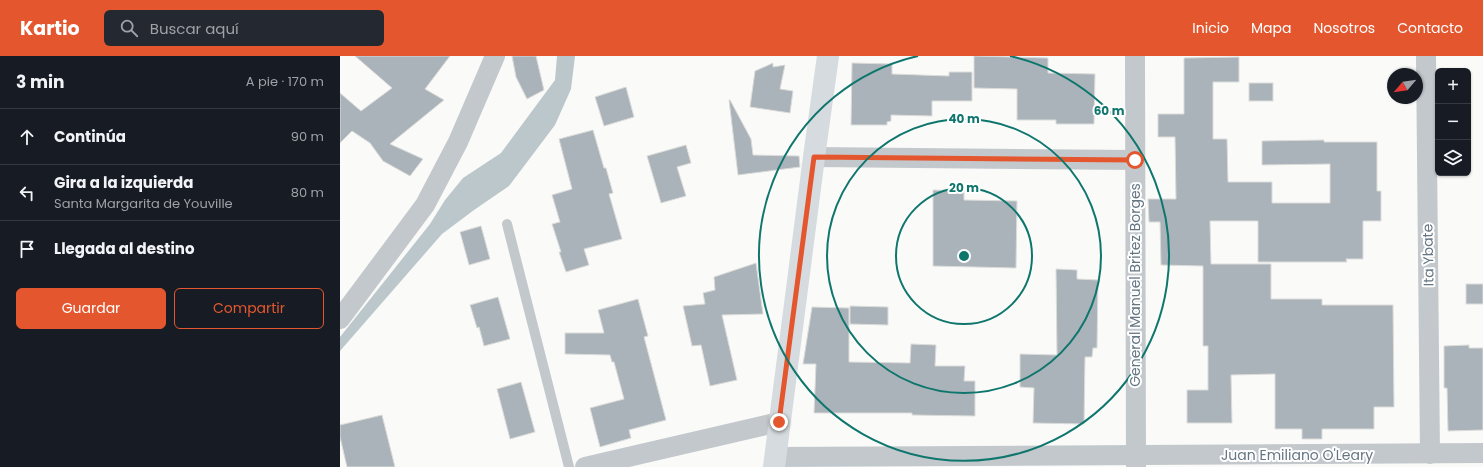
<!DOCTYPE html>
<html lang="es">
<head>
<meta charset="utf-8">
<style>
	:root { --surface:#171b24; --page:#242831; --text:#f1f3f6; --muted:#9ea1a6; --line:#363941; --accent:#e4572e }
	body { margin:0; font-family:Poppins,sans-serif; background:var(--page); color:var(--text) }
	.controls { position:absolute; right:12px; top:12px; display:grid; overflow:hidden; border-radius:6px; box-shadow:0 1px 3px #0004 }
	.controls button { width:36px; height:36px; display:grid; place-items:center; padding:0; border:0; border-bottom:1px solid var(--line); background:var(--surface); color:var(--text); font:20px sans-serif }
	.compass { position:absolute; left:1047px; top:12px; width:36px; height:36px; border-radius:50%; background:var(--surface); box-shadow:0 1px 3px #0004; rotate:241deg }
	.stop { position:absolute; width:12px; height:12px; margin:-9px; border:3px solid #e4572e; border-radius:50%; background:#fff }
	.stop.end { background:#e4572e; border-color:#fff; box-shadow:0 1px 4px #0008 }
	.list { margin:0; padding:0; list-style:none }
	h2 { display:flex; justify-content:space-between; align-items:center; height:52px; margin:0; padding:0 16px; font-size:17px }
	h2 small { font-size:13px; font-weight:400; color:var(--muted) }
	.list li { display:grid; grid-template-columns:26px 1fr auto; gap:12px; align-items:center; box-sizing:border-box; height:56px; padding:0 16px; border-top:1px solid var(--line) }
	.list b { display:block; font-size:15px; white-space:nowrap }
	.list p { margin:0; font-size:13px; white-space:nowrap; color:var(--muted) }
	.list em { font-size:13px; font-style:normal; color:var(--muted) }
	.actions { display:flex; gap:8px; padding:12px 16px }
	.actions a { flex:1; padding:9px 0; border:1px solid var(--accent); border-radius:6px; text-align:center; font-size:14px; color:var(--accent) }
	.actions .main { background:var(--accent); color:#fff }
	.icon { flex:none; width:22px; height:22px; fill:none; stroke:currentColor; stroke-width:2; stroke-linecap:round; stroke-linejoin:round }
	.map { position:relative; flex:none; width:1143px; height:411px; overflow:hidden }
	header { display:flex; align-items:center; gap:24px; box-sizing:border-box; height:56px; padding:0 20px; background:var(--accent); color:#fff }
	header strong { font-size:19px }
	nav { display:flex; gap:22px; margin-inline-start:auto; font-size:14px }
	.search { width:280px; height:36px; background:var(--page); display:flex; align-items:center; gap:10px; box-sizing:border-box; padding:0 14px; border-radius:6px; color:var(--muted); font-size:15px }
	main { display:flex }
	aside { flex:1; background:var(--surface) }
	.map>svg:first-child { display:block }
	.water { fill:#bbc7cb }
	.building { fill:#aab3b9; stroke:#dcdcda }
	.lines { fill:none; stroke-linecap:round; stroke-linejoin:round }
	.service { stroke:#c3c8cc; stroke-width:10 }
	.minor { stroke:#c3c8cc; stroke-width:20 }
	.secondary { stroke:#d6dbdf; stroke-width:22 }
	.route { stroke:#e4572e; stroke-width:5 }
	.ring { fill:none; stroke:#0f766e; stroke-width:2 }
	.labels { text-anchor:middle; stroke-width:4; stroke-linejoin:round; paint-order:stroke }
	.street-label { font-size:14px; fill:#657683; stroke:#fff }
	.centre { fill:#0f766e; stroke:#fff; stroke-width:2 }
	.ring-label { font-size:12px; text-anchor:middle; font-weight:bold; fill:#0f766e; stroke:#fff; stroke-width:4; stroke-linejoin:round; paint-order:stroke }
</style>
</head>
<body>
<header>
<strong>Kartio</strong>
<div class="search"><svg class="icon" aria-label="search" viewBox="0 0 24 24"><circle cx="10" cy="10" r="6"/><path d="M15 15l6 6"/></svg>Buscar aquí</div>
<nav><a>Inicio</a><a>Mapa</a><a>Nosotros</a><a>Contacto</a></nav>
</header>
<main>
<aside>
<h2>3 min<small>A pie · 170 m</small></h2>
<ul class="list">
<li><svg class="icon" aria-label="ahead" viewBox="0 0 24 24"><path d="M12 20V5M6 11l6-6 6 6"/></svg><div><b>Continúa</b></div><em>90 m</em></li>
<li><svg class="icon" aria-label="left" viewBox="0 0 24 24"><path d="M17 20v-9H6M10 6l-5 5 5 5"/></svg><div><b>Gira a la izquierda</b><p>Santa Margarita de Youville</p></div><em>80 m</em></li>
<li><svg class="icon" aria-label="arrive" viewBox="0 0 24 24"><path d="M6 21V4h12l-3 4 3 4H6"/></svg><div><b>Llegada al destino</b></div></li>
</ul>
<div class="actions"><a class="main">Guardar</a><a>Compartir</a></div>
</aside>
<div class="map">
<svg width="1143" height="411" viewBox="0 0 1143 411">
	<rect width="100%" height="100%" fill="#fafaf8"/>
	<path class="water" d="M217 0H235L231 33 215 69 169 130 134 154 102 178 0 295V281L90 168 105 144 123 122 161 97 215 24Z"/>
	<g class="building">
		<path d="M15 0H110L85 33 104 44 50 88 83 103 70 120 43 105 30 87 12 75 0 87V37L21 55 52 32Z"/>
		<path d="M172 0H196L204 34 187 43 176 21Z"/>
		<path d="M634 0 708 2V17L755 18 754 68H716V64H677V33L634 32Z"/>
		<path d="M899 1V26H873V83H887L888 126H932V147H990V108L922 109V85L984 84V86H1037V135H1041V165H1023V203H1006L1007 206H918V165H870L871 208H931V243H982V249H1053L1054 351H1034V373H982V383H962V373H935V318L891 319 892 367H847V334H868V290H863V210L821 209 820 166H809L808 143H836L835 81H818V58H844V2Z"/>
		<path d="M433 7V11L445 9 440 33 453 35 450 57 410 51 415 15Z"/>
		<path d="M512 7 552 8V18L609 20V16H632V45H592V60L551 59V65L547 66V69H511Z"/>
		<rect x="909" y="27" width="24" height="18"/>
		<path d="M286 31 294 61 264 70 255 41Z"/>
		<path d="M389 44H390L411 83 413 99 459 100 460 111 398 119Z"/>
		<path d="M253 74 264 112H266L273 137 269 138 282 183 244 193 249 209 226 216 219 196H221L212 168 220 166 212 139 232 133 219 83Z"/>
		<path d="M346 89 351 107 337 111 346 140 321 147 307 100Z"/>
		<path d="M593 134 624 135V144L677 145 676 212 593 210Z"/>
		<path d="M141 170 150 203 129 209 120 176Z"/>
		<path d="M416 207 423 258 382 259 397 324 370 330 361 289 352 290 343 250 365 248 363 237 375 234 374 221Z"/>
		<path d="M716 213 737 214V223L758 224 757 292H753L752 301H745L744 368 693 367 694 332 680 331V298L717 299Z"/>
		<rect x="1126" y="228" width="17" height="20"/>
		<path d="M158 241 170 283 144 290 139 271 137 272 130 249Z"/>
		<path d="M298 243 308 280 304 281 326 364 289 374 291 382 260 391 250 352 284 343 274 306H272L270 299 225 298V277H264L258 254Z"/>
		<path d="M510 250 548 251V269L510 268Z"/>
		<path d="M472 251 509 252V306L570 307 571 288 596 289 595 310H625L624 325H635V360L572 359V357H474L476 308H463Z"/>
		<path d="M1129 289V292H1143V374L1108 375 1107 332H1104V290Z"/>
		<path d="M181 326 195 376 170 383 157 333Z"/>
		<path d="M42 359 55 411H7L0 381V369Z"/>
	</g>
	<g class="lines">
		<path class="service" d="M167 168 229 411"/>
		<g class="minor">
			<path d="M795 0 796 411"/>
			<path d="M1086 0 1090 398"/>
			<path d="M474 101 795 104"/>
			<path d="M0 263 85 149 118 86 155 0"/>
			<path d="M435 401 1143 397"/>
			<path d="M245 411 439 366"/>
		</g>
		<path class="secondary" d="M434 411 474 101 488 0"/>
	</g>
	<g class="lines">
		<path class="route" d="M439 366 474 101 795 104"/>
	</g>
	<g class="ring">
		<circle cx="624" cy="200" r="68"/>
		<circle cx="624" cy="200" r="137"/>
		<path d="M670 0A205 205 0 1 1 578 0"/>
	</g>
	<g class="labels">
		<g class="street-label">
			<text transform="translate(1088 199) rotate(-91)" y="5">Ita Ybate</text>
			<text transform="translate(795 229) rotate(-90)" y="5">General Manuel Britez Borges</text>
			<text x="957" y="404">Juan Emiliano O'Leary</text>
		</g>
	</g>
	<circle cx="624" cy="200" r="6" class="centre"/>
	<g class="ring-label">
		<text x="769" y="59">60 m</text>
		<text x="624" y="67">40 m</text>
		<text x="624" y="136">20 m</text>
	</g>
</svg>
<div class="controls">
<button>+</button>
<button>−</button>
<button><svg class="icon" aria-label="layers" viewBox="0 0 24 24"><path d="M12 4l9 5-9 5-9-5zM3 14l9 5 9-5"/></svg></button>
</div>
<svg class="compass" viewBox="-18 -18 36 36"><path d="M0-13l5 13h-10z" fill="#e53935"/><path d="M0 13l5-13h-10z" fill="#9ea1a6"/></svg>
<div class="stop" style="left:795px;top:104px"></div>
<div class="stop end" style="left:439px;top:366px"></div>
</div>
</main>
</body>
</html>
